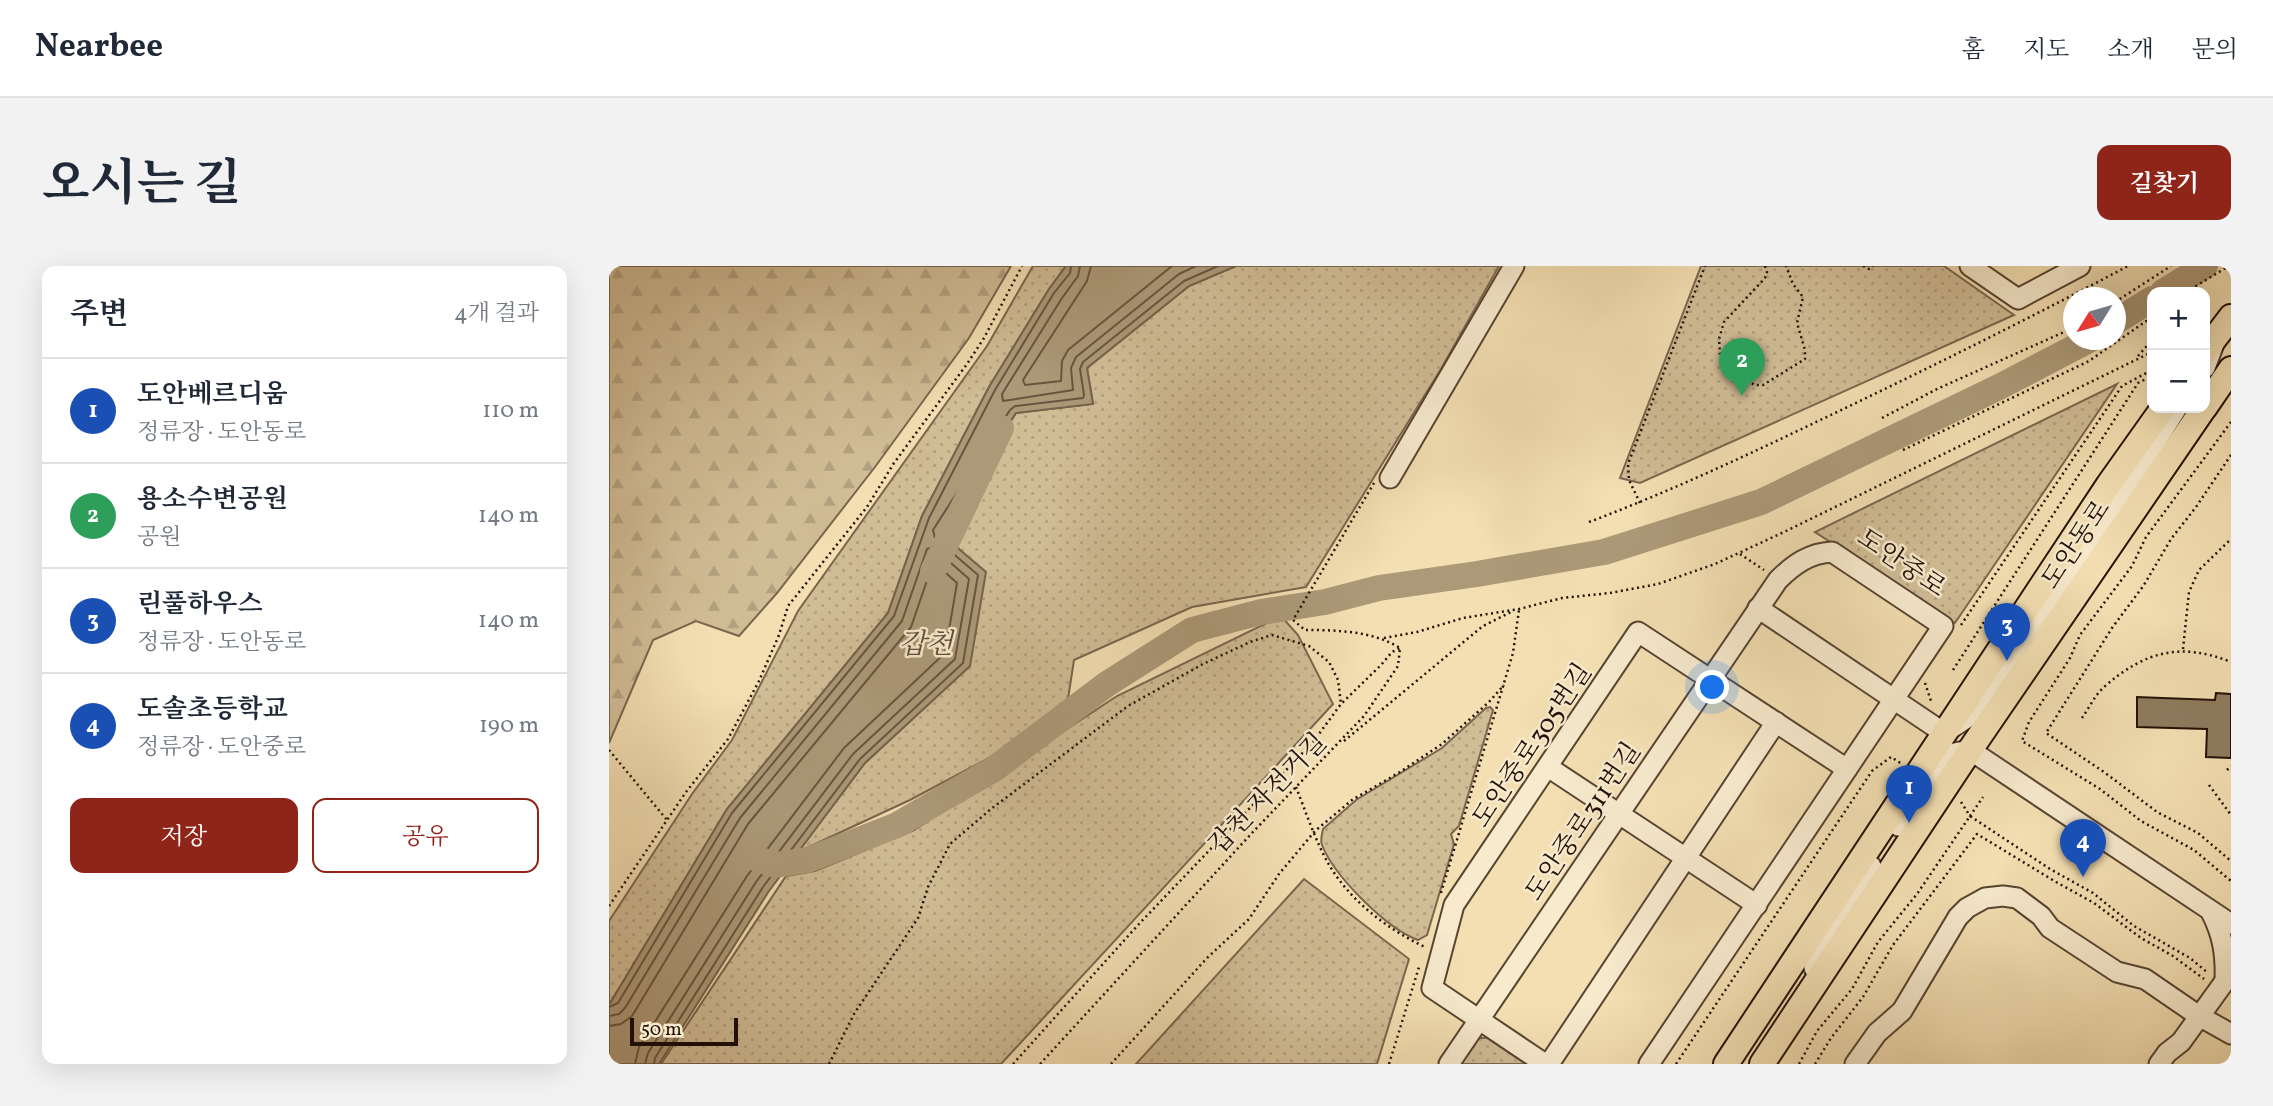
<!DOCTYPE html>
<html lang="ko">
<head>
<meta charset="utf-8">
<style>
	:root { --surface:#fff; --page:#f2f2f3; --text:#1f2937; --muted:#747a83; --line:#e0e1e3; --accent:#8f2418 }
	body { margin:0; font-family:Vollkorn,"Noto Serif KR",serif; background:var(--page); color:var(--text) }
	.controls { position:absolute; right:21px; top:21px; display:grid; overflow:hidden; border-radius:14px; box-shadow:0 7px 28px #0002 }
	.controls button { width:63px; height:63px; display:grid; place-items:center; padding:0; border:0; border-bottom:2px solid var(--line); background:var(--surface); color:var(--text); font:35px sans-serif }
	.compass { position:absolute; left:1454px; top:21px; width:63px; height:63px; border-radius:50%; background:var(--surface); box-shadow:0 7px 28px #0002; rotate:233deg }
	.scale { position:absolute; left:21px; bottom:18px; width:108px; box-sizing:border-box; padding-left:7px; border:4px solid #231107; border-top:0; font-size:19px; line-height:24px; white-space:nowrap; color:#231107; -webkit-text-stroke:5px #f7eacd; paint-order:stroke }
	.you { position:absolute; left:1104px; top:422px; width:24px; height:24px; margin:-18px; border:5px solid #fff; border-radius:50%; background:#1a73e8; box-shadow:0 0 0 10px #1a73e833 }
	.badge { display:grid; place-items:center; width:46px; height:46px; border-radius:50%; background:var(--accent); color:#fff; font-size:23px; font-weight:700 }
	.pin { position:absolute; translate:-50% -58px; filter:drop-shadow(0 2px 4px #0008) }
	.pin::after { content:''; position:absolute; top:37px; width:24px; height:21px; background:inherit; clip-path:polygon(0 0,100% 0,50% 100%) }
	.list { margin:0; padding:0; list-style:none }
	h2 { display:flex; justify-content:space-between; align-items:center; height:91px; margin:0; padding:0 28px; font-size:30px }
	h2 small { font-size:23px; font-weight:400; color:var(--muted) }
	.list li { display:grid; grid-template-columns:46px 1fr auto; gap:21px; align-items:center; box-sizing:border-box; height:105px; padding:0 28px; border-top:2px solid var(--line) }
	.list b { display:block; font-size:26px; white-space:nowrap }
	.list p { margin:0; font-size:23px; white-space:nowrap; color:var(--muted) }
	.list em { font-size:23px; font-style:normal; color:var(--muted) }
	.actions { display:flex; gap:14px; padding:21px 28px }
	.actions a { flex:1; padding:16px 0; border:2px solid var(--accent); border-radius:14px; text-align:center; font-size:24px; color:var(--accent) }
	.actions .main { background:var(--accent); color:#fff }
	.map { position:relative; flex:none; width:1622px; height:798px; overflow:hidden; border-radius:14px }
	header { display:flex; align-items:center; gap:42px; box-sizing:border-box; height:98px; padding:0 35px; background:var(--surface); border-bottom:2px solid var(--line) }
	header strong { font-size:33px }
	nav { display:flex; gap:38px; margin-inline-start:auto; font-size:24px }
	.intro { display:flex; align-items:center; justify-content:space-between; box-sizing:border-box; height:168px; padding:0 42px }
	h1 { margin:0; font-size:49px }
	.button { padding:18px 32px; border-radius:14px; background:var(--accent); color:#fff; font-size:24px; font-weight:700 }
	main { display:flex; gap:42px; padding:0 42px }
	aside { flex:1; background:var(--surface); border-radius:14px; box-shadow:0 7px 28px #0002 }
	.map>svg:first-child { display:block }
	.green { fill:url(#green-dots); stroke:#7a664e; stroke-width:2 }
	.forest { fill:url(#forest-firs); stroke:#7a664e; stroke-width:2 }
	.water { fill:#ac9978; stroke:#75634b; stroke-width:2 }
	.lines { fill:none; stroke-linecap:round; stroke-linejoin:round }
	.shore { stroke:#685540; stroke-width:2 }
	.river { stroke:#ac9978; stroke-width:26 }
	.building { fill:#8f7c60; stroke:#231107; stroke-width:2 }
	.minor-casing { stroke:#574432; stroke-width:23 }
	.major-casing { stroke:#231107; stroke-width:28 }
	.path { stroke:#231107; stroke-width:2.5; stroke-dasharray:2 3.5; stroke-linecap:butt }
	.minor { stroke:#f7eacd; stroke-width:19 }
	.major { stroke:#f3dfb2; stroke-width:24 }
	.labels { text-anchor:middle; stroke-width:5; stroke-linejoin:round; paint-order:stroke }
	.street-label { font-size:26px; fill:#231107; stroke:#f7eacd }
	.water-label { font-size:28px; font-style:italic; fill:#614e3a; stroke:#f7eacd }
</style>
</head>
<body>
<header>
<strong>Nearbee</strong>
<nav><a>홈</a><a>지도</a><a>소개</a><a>문의</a></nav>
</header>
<div class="intro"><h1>오시는 길</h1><a class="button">길찾기</a></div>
<main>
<aside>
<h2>주변<small>4개 결과</small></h2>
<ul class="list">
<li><span class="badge" style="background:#1a4fb4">1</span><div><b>도안베르디움</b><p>정류장 · 도안동로</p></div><em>110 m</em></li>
<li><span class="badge" style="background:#2e9e5b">2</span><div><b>용소수변공원</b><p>공원</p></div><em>140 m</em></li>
<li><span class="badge" style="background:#1a4fb4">3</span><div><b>린풀하우스</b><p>정류장 · 도안동로</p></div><em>140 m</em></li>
<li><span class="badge" style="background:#1a4fb4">4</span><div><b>도솔초등학교</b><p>정류장 · 도안중로</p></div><em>190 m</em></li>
</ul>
<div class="actions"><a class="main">저장</a><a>공유</a></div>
</aside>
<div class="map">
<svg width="1622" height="798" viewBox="0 0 1622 798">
	<defs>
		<pattern id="green-dots" width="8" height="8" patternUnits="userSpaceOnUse" patternTransform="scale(1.75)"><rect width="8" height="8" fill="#d0bc95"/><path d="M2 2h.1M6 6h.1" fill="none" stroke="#b2a17f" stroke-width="1.8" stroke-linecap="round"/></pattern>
		<pattern id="forest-firs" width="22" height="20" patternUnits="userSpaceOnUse" patternTransform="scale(1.75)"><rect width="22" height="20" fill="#d0bc95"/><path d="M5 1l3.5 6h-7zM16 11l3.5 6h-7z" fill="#b2a17f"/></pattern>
	</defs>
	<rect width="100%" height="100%" fill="#f3dfb2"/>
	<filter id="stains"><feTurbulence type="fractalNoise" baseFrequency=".00286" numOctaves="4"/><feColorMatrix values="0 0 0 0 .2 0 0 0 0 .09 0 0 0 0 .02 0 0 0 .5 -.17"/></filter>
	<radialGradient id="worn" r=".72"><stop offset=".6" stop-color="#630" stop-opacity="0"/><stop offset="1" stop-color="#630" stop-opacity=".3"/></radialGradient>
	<g class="green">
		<path d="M424 0H457L440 23 380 121 313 250 279 347 118 543 0 739V655L83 528 123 474 189 345 378 80Z"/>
		<path d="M627 0H890L832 103 697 321 583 341 465 394 459 433 408 477 301 534 189 586 256 497 361 400 330 266 407 147 484 138 478 102 580 20Z"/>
		<path d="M1092 0H1335L1405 49 1031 217 1011 212Z"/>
		<path d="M1508 118 1346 357 1206 266Z"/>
		<path d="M672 350 689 369 724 438 392 798H52L177 610 206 605 305 564 508 430Z"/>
		<path d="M881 441 884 444 850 560 842 568 845 578 818 669 809 674C778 663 725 610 713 579 711 574 713 569 714 563L747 534 833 482 877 442Z"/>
		<path d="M695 613 800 693 768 798H527Z"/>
		<path d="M867 772H878L917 798H849Z"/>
	</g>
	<path class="forest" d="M0 0H402L360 72 266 201 168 327 130 370 87 355 44 374 0 477Z"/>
	<path class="water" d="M457 0H627L580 20 478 102 484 138 407 147 330 266 377 306 361 400 256 497 160 625 50 798H0V739L118 543 279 347 313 250 380 121 440 23Z"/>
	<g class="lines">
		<g class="shore">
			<path d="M471 0 469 10 453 32 393 128 394 135 464 124 462 102 467 91 570 8 587 0"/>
			<path d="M482 0 478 15 414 114 416 119 452 115 453 95 459 84 563 0"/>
			<path d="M0 741 9 737 123 547 285 350 320 252 386 124 445 27 461 7 462 0"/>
			<path d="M0 750 10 748 16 742 131 552 293 355 318 283 324 281 360 313 346 393 244 488 147 616 39 787 36 798"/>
			<path d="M0 760 12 758 23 750 139 558 302 361 323 300 328 299 348 317 336 387 235 482 138 610 30 781 26 798"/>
			<path d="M45 798 46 792 154 621 251 493 354 397 369 309 326 272 324 264 401 144 406 140 474 132 475 129 471 103 474 96 575 15 609 0"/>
		</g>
		<g class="river">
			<path d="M1554 26 1596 0"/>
			<path d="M1506 56 1543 33"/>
			<path d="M324 305 392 162"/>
			<path d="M146 592 166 599 199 594 288 559 385 503 498 418 583 364 652 346 716 336 770 322 868 308 995 286 1152 236 1390 121 1480 74"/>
		</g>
	</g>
	<path class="building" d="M1607 427 1622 428V492L1597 491 1598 463 1528 461V431L1606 434Z"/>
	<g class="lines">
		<defs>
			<g id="minor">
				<path d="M1361 0 1409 33 1471 0"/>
				<path d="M1596 102 1606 75"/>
				<path d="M781 212 905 0"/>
				<path d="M1149 342 1335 467 1370 444 1383 429 1437 350 1568 142"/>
				<path d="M939 501 1148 639"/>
				<path d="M1289 560 1325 507 1345 487 1361 484 1622 658"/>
				<path d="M1602 646C1614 669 1617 689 1616 715"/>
				<path d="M1205 702 1262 600"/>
				<path d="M840 798 1169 314C1185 298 1201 287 1223 286L1334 360 1040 798"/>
				<path d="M936 798 823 722 845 639 1029 366 1238 503"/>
				<path d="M940 798 1167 456"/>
				<path d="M1246 798 1268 767 1293 745 1349 651 1358 642 1376 632 1394 630 1408 632 1432 650 1441 662 1508 706 1536 713 1590 750 1622 768"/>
				<path d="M1550 798 1558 787 1572 776 1616 715 1622 712"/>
			</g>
			<g id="major">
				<path d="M1596 85 1622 51"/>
				<path d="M1596 141 1622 103"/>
				<path d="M1117 798 1500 218 1554 142"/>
				<path d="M1153 798 1361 484 1595 142"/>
			</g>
		</defs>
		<use href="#minor" class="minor-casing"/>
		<use href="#major" class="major-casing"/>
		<g class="path">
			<path d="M1156 0 1158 6 1156 12 1115 56 1110 73 1111 87 1145 119H1154L1196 93V84L1188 57 1194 31 1184 18 1177 0"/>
			<path d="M1254 0 1260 3 1264 0"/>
			<path d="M1577 26 1620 0"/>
			<path d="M1506 36 1562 0"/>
			<path d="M1529 90 1543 74"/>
			<path d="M1273 152 1328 123 1464 62"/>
			<path d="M1622 156 1537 271 1523 300 1471 369 1461 392 1420 456 1413 475 1491 523 1532 555 1585 584 1622 615"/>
			<path d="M1294 184 1480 95 1543 51"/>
			<path d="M1622 189 1587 241 1562 273 1535 319 1503 362 1437 467 1495 506 1548 546 1589 567 1622 595"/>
			<path d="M1031 237 1020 214 1019 198 1096 0"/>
			<path d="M980 256C1065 224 1147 185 1228 146 1326 99 1423 51 1519 0"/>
			<path d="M1131 288 1155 304"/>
			<path d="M1352 359 1513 120 1543 104"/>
			<path d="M775 372 808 366 854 352 910 343 953 332 1001 327 1049 318 1106 298 1175 266 1543 86"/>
			<path d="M1574 383 1580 326 1590 304 1622 273"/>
			<path d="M1344 404 1529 117 1543 110"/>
			<path d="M1316 417 1322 435"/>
			<path d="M1473 452C1480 442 1486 429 1495 421 1536 385 1572 376 1622 396"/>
			<path d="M735 475 874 360 904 345"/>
			<path d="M0 484 58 554"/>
			<path d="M1618 504 1622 500"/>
			<path d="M1600 519 1622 549"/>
			<path d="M687 521C696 544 707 576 719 597 740 634 778 663 816 681"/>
			<path d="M1352 536 1361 550 1374 531"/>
			<path d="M832 627 904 387 910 344"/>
			<path d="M0 640 77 526 119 473 150 415 170 369 179 340 258 241 285 197 358 98 375 72 413 0"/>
			<path d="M220 798 245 748 309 652 319 621 341 578 382 543 519 440 594 398 641 376 663 369 700 380 720 396 729 414 732 438"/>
			<path d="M404 798 529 659 704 476 732 438 772 399 783 386 791 382"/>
			<path d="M431 798 642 568 755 450 789 400 791 382C764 365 728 364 696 364L684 354 765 217"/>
			<path d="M502 798 598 692 640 653 670 608 706 565 743 534 791 506 833 478 880 436 895 419"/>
			<path d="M780 798 810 701"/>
			<path d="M1067 798 1263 505 1282 491 1293 498"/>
			<path d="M1190 798 1208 765 1243 723 1269 676 1308 628 1361 550 1441 603 1484 627 1525 660 1581 692 1599 707"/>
			<path d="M1206 798 1222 772 1254 731 1284 679 1368 568 1447 616 1485 637 1532 672 1564 690 1595 713"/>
		</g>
		<use href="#minor" class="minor"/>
		<use href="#major" class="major"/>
	</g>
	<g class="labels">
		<g class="street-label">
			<text transform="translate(1466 278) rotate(-56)" y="9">도안동로</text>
			<text transform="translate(1293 296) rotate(34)" y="9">도안중로</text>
			<text transform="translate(922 479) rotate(-56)" y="9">도안중로305번길</text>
			<text transform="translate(658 527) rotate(-46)" y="9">갑천 자전거길</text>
			<text transform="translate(973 555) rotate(-56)" y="9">도안중로311번길</text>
		</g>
		<g class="water-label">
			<text x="317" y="387">갑천</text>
		</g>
	</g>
	<rect width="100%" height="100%" filter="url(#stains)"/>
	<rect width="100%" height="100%" fill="url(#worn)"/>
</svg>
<div class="controls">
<button>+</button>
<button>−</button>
</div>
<svg class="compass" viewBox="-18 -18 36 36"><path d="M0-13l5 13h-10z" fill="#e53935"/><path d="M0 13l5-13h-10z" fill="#747a83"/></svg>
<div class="scale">50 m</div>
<div class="you"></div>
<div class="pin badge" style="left:1300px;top:557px;background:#1a4fb4">1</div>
<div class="pin badge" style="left:1133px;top:130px;background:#2e9e5b">2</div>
<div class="pin badge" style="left:1398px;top:395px;background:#1a4fb4">3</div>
<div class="pin badge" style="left:1474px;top:611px;background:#1a4fb4">4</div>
</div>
</main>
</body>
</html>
